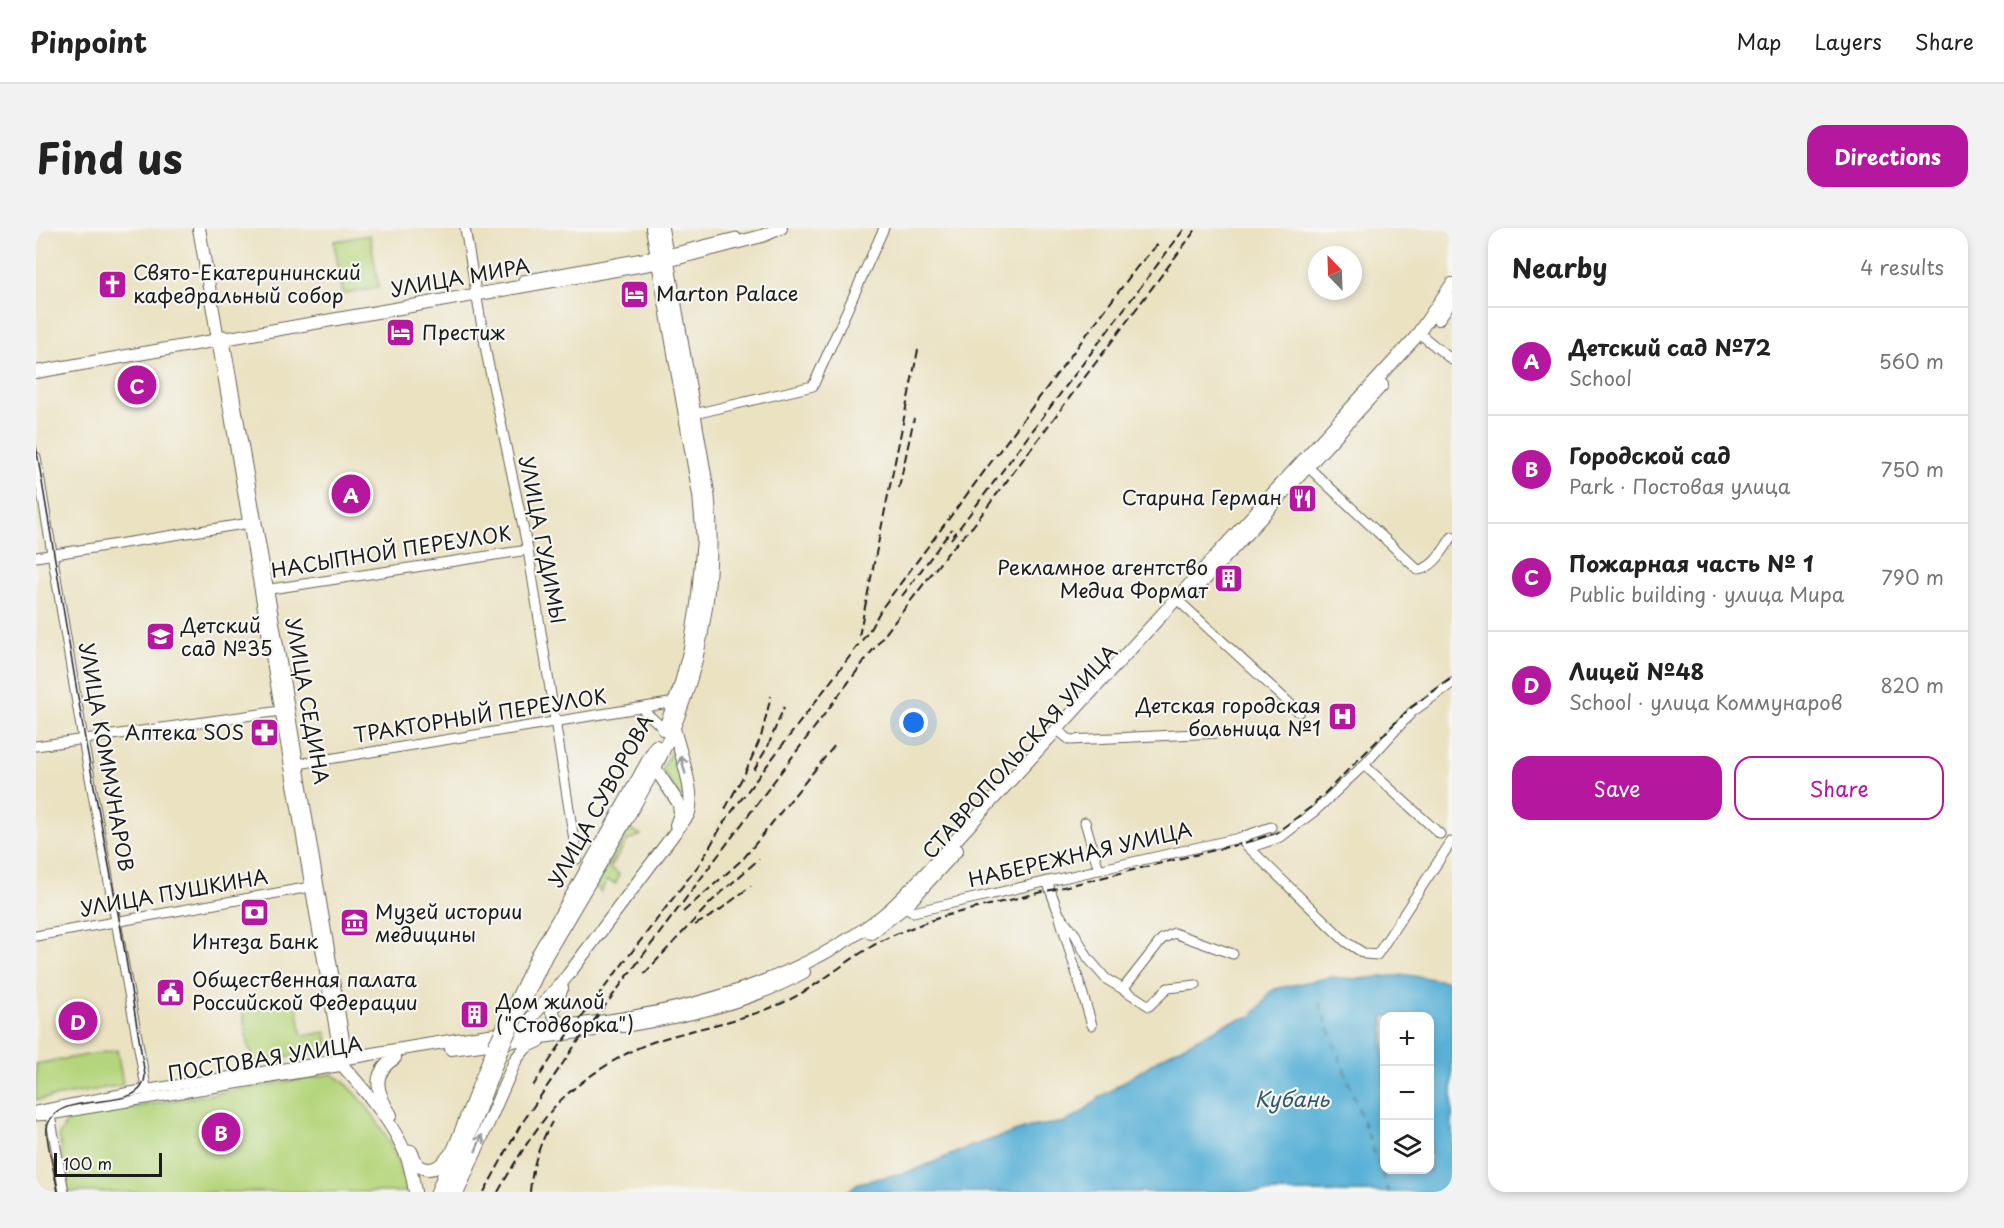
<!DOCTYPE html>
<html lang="en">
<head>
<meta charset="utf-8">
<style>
	:root { --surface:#fff; --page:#f2f2f2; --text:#222; --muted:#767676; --line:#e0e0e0; --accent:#b5179e }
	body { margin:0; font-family:"Playpen Sans",sans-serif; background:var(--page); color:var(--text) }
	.controls { position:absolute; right:18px; bottom:18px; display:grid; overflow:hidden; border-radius:12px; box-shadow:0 3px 9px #0003 }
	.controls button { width:54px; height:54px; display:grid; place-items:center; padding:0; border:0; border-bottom:2px solid var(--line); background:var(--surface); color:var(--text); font:30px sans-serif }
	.compass { position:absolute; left:1272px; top:18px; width:54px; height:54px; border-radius:50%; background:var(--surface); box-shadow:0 3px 9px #0003; rotate:337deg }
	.scale { position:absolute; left:18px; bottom:15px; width:108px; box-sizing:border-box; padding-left:6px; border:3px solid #1c1c1c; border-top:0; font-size:16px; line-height:21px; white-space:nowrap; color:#1c1c1c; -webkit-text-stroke:4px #f6f6f2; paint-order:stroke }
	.you { position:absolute; left:878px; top:495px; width:21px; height:21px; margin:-15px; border:4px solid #fff; border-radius:50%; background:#1a73e8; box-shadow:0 0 0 9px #1a73e833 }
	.badge { display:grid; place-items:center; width:39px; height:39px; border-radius:50%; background:var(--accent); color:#fff; font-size:20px; font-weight:700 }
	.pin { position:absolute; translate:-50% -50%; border:3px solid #fff; box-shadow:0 2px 6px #0006 }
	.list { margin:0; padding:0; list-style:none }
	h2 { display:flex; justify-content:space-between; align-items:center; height:78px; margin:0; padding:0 24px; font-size:26px }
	h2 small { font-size:20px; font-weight:400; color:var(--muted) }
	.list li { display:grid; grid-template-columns:39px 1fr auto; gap:18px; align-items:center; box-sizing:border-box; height:108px; padding:0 24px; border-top:2px solid var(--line) }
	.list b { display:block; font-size:22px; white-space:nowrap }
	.list p { margin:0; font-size:20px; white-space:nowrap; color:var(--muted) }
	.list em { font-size:20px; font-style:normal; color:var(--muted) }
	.actions { display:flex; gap:12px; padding:18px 24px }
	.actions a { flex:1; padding:14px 0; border:2px solid var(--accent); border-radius:18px; text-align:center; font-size:21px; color:var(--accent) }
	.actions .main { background:var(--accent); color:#fff }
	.icon { flex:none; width:33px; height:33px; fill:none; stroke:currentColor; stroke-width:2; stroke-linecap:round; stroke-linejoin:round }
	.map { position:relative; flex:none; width:1416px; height:964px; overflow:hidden; border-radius:18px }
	header { display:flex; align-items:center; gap:36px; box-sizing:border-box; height:84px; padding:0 30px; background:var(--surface); border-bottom:2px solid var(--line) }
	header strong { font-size:28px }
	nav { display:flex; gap:33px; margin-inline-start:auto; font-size:21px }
	.intro { display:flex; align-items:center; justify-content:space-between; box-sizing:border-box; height:144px; padding:0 36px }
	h1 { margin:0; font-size:42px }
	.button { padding:15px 27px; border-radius:18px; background:var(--accent); color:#fff; font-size:21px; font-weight:700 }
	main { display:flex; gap:36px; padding:0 36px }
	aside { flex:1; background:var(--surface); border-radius:18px; box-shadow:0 3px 9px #0003 }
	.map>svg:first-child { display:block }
	.green { fill:#b5d57c; stroke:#68784c; stroke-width:1.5 }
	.water { fill:#5ab1d7; stroke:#3b667a; stroke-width:1.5; fill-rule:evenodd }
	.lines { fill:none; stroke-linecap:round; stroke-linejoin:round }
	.ferry { stroke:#355867; stroke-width:1.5; stroke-dasharray:8 6; stroke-linecap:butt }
	.minor-casing { stroke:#646156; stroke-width:11 }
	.major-casing { stroke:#646156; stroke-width:14 }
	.minor { stroke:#fff; stroke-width:9 }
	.major { stroke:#fff; stroke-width:12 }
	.tram { stroke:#1c1c1c; stroke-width:1.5 }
	.rail { stroke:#1c1c1c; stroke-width:2; stroke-dasharray:9 4.5; stroke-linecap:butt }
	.major-bridge-casing { stroke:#646156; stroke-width:14; stroke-linecap:butt }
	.major-bridge { stroke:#fff; stroke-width:12 }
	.oneway { stroke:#999 }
	.labels { text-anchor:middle; stroke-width:4.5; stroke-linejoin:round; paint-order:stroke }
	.poi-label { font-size:20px; fill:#1c1c1c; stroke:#f6f6f2; text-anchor:start }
	.street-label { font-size:20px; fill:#1c1c1c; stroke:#f6f6f2 }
	.water-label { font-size:21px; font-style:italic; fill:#355867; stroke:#f6f6f2 }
</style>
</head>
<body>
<header>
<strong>Pinpoint</strong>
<nav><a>Map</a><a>Layers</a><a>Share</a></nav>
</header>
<div class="intro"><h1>Find us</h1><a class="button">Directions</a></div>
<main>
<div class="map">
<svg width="1416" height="964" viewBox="0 0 1416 964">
	<rect width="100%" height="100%" fill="#f6f6f2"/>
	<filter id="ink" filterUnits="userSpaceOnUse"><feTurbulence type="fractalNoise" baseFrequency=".0167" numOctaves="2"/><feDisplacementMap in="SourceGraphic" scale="12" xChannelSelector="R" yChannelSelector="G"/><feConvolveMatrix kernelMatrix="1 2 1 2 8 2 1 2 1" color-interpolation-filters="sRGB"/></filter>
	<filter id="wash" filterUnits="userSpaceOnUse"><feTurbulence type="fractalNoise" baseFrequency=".008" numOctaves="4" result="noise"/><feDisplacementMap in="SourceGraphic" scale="24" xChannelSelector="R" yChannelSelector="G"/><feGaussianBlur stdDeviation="1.35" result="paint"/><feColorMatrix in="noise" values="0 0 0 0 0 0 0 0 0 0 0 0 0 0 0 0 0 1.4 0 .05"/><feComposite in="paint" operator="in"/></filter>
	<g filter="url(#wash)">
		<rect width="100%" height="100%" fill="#ebe2c2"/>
		<g class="green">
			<path d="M334 7 343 60 307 66 298 13Z"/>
			<path d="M637 519 650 572 641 564 626 542Z"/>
			<path d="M593 601 605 607 591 613 574 640 583 646 580 656 571 652 565 664 559 658Z"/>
			<path d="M260 772 266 808 290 804 293 822 217 834 215 822H213L206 780Z"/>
			<path d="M81 822 87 857 0 872V836Z"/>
			<path d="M296 846C327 862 368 929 370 964H32L23 907 33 890Z"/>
		</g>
		<path class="water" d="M1371 747 1416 754V964H811L822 955 877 943 933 919 994 899 1030 894 1044 886 1063 870 1128 828 1191 795 1216 788 1229 773 1233 765 1239 761 1295 749 1320 751ZM1348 788H1394V942H1348Z"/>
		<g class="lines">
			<path class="ferry" d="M1283 774 1353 964"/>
		</g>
	</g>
	<g filter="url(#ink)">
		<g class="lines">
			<defs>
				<g id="minor">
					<path d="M429 0 451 129 492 322 541 631"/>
					<path d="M487 52 639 24 700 9"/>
					<path d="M1383 105 1416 132"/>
					<path d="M188 107 250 460 309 815 314 824 324 825"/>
					<path d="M654 187 777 158 848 0"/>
					<path d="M0 229 47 511 112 870"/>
					<path d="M1272 239 1382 342C1398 340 1407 322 1416 309"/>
					<path d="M0 329 220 294"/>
					<path d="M228 362 492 322"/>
					<path d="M1146 376 1263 484"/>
					<path d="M605 480 628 501"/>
					<path d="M1020 501 1034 512 1182 505"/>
					<path d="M0 518 251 482"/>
					<path d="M256 537 639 474 642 475"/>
					<path d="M1328 537 1404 606"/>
					<path d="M1049 594 1063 642"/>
					<path d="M1203 610 1310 714 1329 726 1341 727 1415 614"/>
					<path d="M1213 620 1245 609 1279 583 1328 537 1376 484 1416 455"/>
					<path d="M1011 653 1023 686 1039 706 1052 730 1070 751 1087 761 1126 711 1138 705 1197 726"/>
					<path d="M867 676 877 684 1203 610 1235 599"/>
					<path d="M1024 690 1056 797"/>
					<path d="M0 708 280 658"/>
					<path d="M1087 761 1113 778 1132 760 1160 757"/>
					<path d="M0 883 94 864 305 831"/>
					<path d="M14 887 28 964"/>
					<path d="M0 888 14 887 307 838"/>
				</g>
				<g id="major">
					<path d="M163 0 305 831 307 838C330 864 357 894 370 927 375 939 377 952 379 964"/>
					<path d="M616 0 663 267 667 312 661 377 654 420 644 459 628 502"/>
					<path d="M1402 91 1416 71"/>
					<path d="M0 144 631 33 726 8 745 0"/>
					<path d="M1162 359 1346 157"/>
					<path d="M615 534 643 576 644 586 640 597"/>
					<path d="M578 594 620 518"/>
					<path d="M586 599C606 564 627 528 642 489 669 419 680 339 672 264L626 0"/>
					<path d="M835 705 870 678 921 622"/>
					<path d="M526 760 516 784 522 794 532 796"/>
					<path d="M587 798C649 788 713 775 768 744"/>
					<path d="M481 802 495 790 532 747 652 587C661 566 643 523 638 500"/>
					<path d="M415 821 558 802"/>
					<path d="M305 831C363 822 421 811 480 803 510 799 540 797 570 793 668 779 767 749 847 687 861 676 873 662 886 649L1379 110 1416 56"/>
					<path d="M355 887C341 865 334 846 359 830"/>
					<path d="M375 923 382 938C400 947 408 934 418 921"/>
					<path d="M401 964 458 818"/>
					<path d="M412 964 468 816"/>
					<path d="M422 964 480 831 490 819 503 813"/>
				</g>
			</defs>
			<use href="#minor" class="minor-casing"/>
			<use href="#major" class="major-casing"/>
			<use href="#minor" class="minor"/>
			<use href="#major" class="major"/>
			<path class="tram" d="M0 218 49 511 85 701 109 847C107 890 20 857 11 900 9 911 20 950 22 964"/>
			<g class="rail">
				<path d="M863 260 878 190"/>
				<path d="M915 311 1149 0"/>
				<path d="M866 368 916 301"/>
				<path d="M823 408 882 122"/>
				<path d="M718 542 732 518 748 479"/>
				<path d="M689 581 709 545 725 509 735 468"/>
				<path d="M647 684 707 631 799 517"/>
				<path d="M659 697 680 685 715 658"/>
				<path d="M608 746 676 673 723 631"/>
				<path d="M497 858 522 820 665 634 688 594 833 403 846 380 1101 39 1123 15"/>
				<path d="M448 964 484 898 538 819 833 427 910 327 937 298 1161 0"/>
				<path d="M462 964C479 934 497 903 520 877 540 855 586 825 614 815 657 800 703 794 744 776 777 762 803 738 833 720 855 706 883 697 908 688L1208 615 1240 605 1275 579 1373 481 1416 450"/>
				<path d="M494 964C496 939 503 916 516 894"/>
			</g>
			<defs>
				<g id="major-bridge">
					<path d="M468 816 510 728 586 599"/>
					<path d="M458 818 502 726 578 594"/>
				</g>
			</defs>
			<use href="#major-bridge" class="major-bridge-casing"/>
			<use href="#major-bridge" class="major-bridge"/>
		</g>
		<defs><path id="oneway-shaft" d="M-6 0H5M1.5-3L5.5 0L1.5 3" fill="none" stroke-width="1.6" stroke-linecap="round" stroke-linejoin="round" transform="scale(1.5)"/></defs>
		<g class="oneway">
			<use href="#oneway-shaft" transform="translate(647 537) rotate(-105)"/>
			<use href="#oneway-shaft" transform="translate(443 915) rotate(-67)"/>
		</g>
	</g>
	<defs>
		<symbol id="church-square" viewBox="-11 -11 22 22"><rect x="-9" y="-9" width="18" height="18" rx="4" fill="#b5179e" stroke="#f6f6f2"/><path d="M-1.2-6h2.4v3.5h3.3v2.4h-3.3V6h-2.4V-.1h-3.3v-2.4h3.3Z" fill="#fff"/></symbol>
		<symbol id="hotel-square" viewBox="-11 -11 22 22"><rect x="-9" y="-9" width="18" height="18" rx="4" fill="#b5179e" stroke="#f6f6f2"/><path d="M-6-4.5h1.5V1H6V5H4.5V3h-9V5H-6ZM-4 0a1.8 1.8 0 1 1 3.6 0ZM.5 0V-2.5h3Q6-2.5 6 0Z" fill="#fff"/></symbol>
		<symbol id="restaurant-square" viewBox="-11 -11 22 22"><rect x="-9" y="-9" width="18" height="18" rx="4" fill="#b5179e" stroke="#f6f6f2"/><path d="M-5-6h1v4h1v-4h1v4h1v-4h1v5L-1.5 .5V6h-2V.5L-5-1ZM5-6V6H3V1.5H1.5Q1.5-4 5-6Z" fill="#fff"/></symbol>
		<symbol id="building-square" viewBox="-11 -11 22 22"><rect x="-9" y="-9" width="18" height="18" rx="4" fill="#b5179e" stroke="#f6f6f2"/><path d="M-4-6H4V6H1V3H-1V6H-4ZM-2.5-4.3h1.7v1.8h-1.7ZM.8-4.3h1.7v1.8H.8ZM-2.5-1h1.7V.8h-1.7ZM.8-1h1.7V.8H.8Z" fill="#fff"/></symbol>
		<symbol id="school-square" viewBox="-11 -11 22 22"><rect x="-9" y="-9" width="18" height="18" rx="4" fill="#b5179e" stroke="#f6f6f2"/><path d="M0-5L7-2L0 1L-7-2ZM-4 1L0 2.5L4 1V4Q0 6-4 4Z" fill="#fff"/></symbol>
		<symbol id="hospital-square" viewBox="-11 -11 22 22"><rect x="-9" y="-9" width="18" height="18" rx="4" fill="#b5179e" stroke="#f6f6f2"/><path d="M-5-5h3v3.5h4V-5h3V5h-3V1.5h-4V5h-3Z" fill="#fff"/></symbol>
		<symbol id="pharmacy-square" viewBox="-11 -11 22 22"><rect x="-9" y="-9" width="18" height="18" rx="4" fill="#b5179e" stroke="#f6f6f2"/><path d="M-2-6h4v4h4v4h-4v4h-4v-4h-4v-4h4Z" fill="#fff"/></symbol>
		<symbol id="bank-square" viewBox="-11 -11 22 22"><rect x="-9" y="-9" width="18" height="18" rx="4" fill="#b5179e" stroke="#f6f6f2"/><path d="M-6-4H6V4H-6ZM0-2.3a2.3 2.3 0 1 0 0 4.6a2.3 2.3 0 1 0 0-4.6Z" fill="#fff"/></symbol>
		<symbol id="museum-square" viewBox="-11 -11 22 22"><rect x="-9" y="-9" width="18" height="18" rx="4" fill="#b5179e" stroke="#f6f6f2"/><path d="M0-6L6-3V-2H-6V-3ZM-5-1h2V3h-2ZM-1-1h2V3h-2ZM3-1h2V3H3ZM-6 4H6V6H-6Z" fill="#fff"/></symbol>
		<symbol id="civic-square" viewBox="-11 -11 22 22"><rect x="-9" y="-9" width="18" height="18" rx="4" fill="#b5179e" stroke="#f6f6f2"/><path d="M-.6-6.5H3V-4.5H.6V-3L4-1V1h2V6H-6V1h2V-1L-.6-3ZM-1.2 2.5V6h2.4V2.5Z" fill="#fff"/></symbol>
	</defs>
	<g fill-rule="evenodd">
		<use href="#church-square" x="60" y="40" width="33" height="33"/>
		<use href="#hotel-square" x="582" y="50" width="33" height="33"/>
		<use href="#hotel-square" x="348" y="88" width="33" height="33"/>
		<use href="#restaurant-square" x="1250" y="254" width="33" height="33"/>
		<use href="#building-square" x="1176" y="334" width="33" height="33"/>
		<use href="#school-square" x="108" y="392" width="33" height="33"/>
		<use href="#hospital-square" x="1290" y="472" width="33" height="33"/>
		<use href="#pharmacy-square" x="212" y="488" width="33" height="33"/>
		<use href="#bank-square" x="202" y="668" width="33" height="33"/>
		<use href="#museum-square" x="302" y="678" width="33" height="33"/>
		<use href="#civic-square" x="118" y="748" width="33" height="33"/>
		<use href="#building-square" x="422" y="770" width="33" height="33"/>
	</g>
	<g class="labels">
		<g class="poi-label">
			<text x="97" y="52">Свято-Екатерининский<tspan x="97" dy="23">кафедральный собор</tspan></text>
			<text x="620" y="73">Marton Palace</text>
			<text x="386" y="112">Престиж</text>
			<text x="1246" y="277" text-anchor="end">Старина Герман</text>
			<text x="1172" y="347" text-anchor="end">Рекламное агентство<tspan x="1172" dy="23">Медиа Формат</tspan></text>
			<text x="145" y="405">Детский<tspan x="145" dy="23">сад №35</tspan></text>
			<text x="1285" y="485" text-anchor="end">Детская городская<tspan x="1285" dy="23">больница №1</tspan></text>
			<text x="208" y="512" text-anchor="end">Аптека SOS</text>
			<text x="339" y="691">Музей истории<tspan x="339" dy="23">медицины</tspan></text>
			<text x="219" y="721" text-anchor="middle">Интеза Банк</text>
			<text x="156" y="759">Общественная палата<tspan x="156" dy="23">Российской Федерации</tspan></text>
			<text x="460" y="781">Дом жилой<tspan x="460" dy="23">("Стодворка")</tspan></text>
		</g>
		<g class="street-label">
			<text transform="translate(424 50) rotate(-10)" y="7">УЛИЦА МИРА</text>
			<text transform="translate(506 312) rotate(79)" y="7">УЛИЦА ГУДИМЫ</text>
			<text transform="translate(355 324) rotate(-9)" y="7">НАСЫПНОЙ ПЕРЕУЛОК</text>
			<text transform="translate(271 473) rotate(80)" y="7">УЛИЦА СЕДИНА</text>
			<text transform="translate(444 488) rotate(-9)" y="7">ТРАКТОРНЫЙ ПЕРЕУЛОК</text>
			<text transform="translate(984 524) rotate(-48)" y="7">СТАВРОПОЛЬСКАЯ УЛИЦА</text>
			<text transform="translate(70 529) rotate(80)" y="7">УЛИЦА КОММУНАРОВ</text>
			<text transform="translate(565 573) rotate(-61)" y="7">УЛИЦА СУВОРОВА</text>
			<text transform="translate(1044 627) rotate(-13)" y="7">НАБЕРЕЖНАЯ УЛИЦА</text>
			<text transform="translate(138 665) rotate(-10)" y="7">УЛИЦА ПУШКИНА</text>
			<text transform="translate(229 831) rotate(-9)" y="7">ПОСТОВАЯ УЛИЦА</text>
		</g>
		<g class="water-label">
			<text x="1256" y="879">Кубань</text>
		</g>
	</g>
</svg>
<div class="controls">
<button>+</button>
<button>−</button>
<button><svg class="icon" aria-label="layers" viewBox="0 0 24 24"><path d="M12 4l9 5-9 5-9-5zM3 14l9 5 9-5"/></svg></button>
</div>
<svg class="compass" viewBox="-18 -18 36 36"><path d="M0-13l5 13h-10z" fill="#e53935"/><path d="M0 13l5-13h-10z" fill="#767676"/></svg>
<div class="scale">100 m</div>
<div class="you"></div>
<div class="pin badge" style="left:315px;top:266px">A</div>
<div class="pin badge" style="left:185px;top:904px">B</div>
<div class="pin badge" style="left:101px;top:157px">C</div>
<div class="pin badge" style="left:42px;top:793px">D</div>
</div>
<aside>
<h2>Nearby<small>4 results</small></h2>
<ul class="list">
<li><span class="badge">A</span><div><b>Детский сад №72</b><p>School</p></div><em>560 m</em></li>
<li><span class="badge">B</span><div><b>Городской сад</b><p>Park · Постовая улица</p></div><em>750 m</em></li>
<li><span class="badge">C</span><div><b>Пожарная часть № 1</b><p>Public building · улица Мира</p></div><em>790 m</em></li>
<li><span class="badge">D</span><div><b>Лицей №48</b><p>School · улица Коммунаров</p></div><em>820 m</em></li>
</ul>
<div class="actions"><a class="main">Save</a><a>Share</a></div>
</aside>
</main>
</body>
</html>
